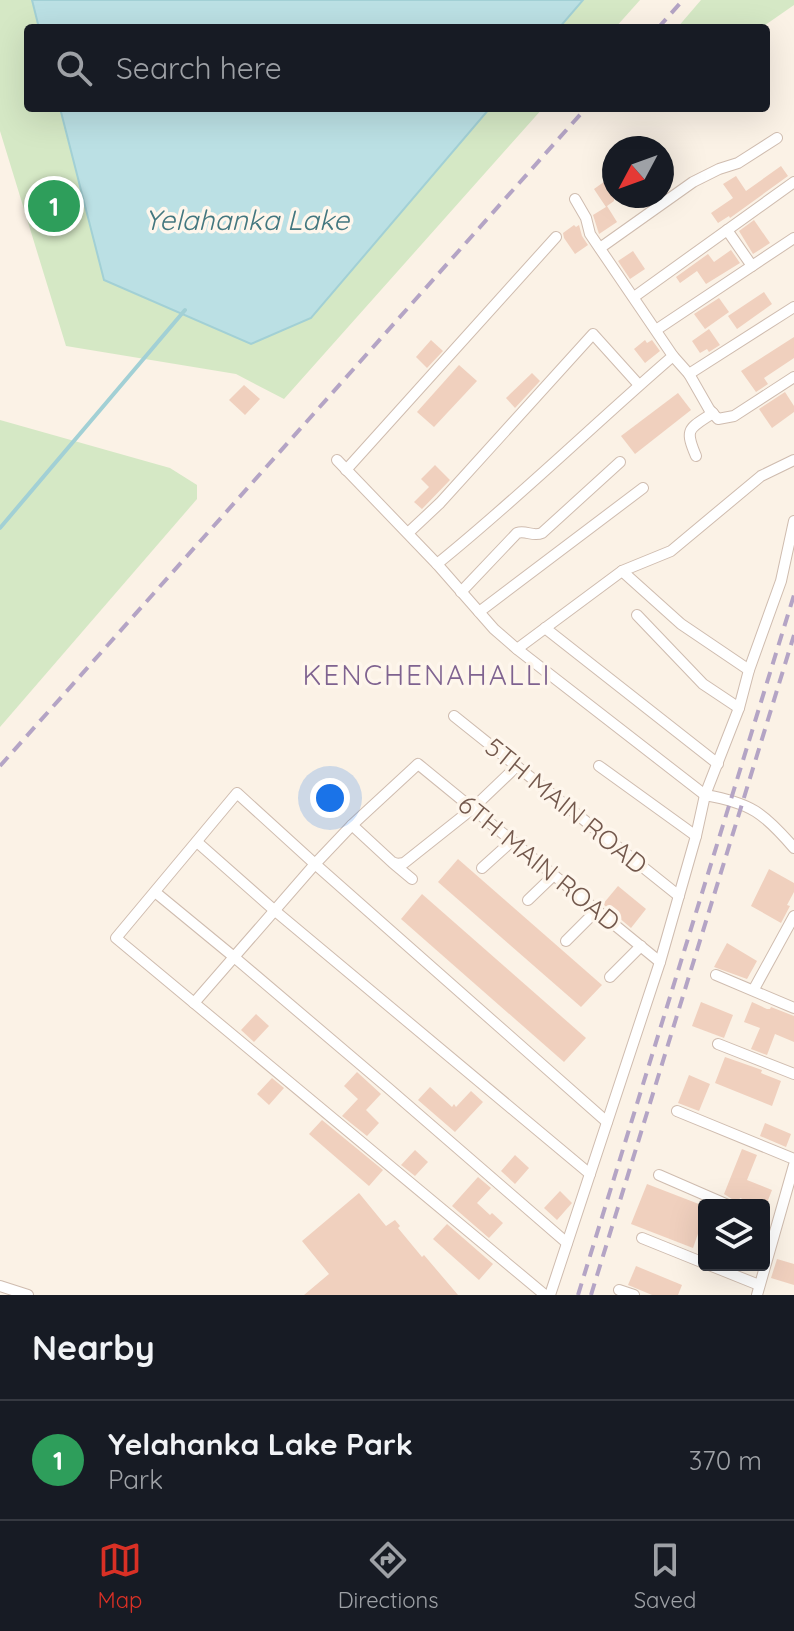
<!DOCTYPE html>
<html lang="en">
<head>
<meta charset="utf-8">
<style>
	:root { --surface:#171b24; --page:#242831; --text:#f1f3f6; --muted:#9ea1a6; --line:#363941; --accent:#d93025 }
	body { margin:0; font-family:Quicksand,sans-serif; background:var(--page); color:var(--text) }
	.controls { position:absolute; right:24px; bottom:24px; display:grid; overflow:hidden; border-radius:8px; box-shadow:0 8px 32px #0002 }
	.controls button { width:72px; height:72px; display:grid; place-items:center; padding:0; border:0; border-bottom:2px solid var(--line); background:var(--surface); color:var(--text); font:40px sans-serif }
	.compass { position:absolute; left:602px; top:136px; width:72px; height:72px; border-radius:50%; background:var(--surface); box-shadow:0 8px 32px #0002; rotate:229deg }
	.you { position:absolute; left:330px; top:798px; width:28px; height:28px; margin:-20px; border:6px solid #fff; border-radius:50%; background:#1a73e8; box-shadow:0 0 0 12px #1a73e833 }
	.badge { display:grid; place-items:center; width:52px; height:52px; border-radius:50%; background:var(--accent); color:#fff; font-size:26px; font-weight:700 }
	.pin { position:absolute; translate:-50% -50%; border:4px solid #fff; box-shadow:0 2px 8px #0006 }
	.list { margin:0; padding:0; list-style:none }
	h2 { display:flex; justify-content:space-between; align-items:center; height:104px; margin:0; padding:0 32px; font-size:34px }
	h2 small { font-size:26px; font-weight:400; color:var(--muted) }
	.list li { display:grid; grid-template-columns:52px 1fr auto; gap:24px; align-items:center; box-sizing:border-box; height:120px; padding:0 32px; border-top:2px solid var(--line) }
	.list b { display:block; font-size:30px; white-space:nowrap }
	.list p { margin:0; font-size:26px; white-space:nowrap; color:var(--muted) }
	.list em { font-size:26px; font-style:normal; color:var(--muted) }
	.icon { flex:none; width:44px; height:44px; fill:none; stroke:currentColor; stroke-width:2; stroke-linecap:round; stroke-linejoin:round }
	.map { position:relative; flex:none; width:794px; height:1295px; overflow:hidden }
	.search { position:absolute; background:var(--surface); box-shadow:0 8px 32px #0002; left:24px; right:24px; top:24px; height:88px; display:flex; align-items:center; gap:20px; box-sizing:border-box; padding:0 28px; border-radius:8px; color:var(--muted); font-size:30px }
	.sheet { height:224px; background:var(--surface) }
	nav { display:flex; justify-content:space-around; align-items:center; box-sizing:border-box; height:112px; border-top:2px solid var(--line); background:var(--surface); font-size:22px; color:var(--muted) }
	nav a { display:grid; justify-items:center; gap:4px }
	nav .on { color:var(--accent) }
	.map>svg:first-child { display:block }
	.green { fill:#d5e8c5 }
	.water { fill:#bbe0e4; stroke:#a2d0d5; stroke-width:2 }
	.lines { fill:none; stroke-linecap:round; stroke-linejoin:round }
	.stream { stroke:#a2d0d5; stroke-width:4 }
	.building { fill:#f0d0be }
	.minor-casing { stroke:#cfbcaf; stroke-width:12 }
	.minor { stroke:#fff; stroke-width:10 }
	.rail { stroke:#b4a4c5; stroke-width:4; stroke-dasharray:12 8; stroke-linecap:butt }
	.labels { text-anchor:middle; stroke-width:7; stroke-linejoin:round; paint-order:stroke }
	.street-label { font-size:26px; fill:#73584c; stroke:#fef6ec }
	.water-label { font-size:28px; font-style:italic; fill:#43777f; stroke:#fef6ec }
	.neighbourhood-label { font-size:28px; letter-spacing:2px; fill:#7f6390; stroke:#fef6ec }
</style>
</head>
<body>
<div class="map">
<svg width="794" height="1295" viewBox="0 0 794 1295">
	<rect width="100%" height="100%" fill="#fbf2e6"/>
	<g class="green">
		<path d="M0 0H32L39 28H28V108H60L104 280 311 317 490 108H543L284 399 236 374 66 346 0 131Z"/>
		<path d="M583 0H640L615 28H559Z"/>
		<path d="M701 0H794V5L761 28H677Z"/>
		<path d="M0 420 170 468 197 485V499L0 727Z"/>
	</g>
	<g class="water">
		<path d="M32 0H583L559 28H39Z"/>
		<path d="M60 108H490L311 318 251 344 104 280Z"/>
	</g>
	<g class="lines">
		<path class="stream" d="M0 528 185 310"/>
	</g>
	<g class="building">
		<path d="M781 166 788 176 730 218 729 216 718 223 711 213 733 198 723 184 736 176 746 191Z"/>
		<path d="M608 179 614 188V201L607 206 617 222 599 234 593 215 606 207 594 189Z"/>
		<path d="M754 220 770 243 753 254 739 231Z"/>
		<path d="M574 225 576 227 579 225 582 236 588 245 575 254 564 238 563 233Z"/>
		<path d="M731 250 740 263 706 284 697 271 680 283 676 277 708 254 714 262Z"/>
		<path d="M633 251 645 269 630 279 618 261Z"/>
		<path d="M764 292 772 304 737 329 728 316Z"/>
		<path d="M719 298 729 312 705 329 694 314Z"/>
		<path d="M709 329 720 345 709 352 707 349 700 353 692 341Z"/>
		<path d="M794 337V358L764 378 768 384 756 392 741 371Z"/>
		<path d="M431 340 443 351 427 368 416 357Z"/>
		<path d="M645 340 647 343 652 340 660 351 645 363 634 349Z"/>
		<path d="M459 365 477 381 434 427 417 412Z"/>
		<path d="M532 373 540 381 515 408 506 398Z"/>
		<path d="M244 385 260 399 245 415 229 400Z"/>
		<path d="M785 392 794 406V412L772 428 759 409Z"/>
		<path d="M678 393 691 410 635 454 621 436Z"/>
		<path d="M435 465 450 480 422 509 414 502 429 487 421 479Z"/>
		<path d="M458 859 602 985 581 1007 438 882Z"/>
		<path d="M769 869 794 883V892L787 905 790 906 781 923 751 906Z"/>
		<path d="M618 886 646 909 631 928 603 904Z"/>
		<path d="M422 894 586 1038 564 1062 401 919Z"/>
		<path d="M727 943 757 961 747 979 714 967Z"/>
		<path d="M701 1002 733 1015 724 1038 692 1026Z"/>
		<path d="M752 1002 767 1009H770L771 1007 794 1016V1042L775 1034 767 1055 751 1049 760 1028 744 1022Z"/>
		<path d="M256 1014 269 1026 254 1042 241 1030Z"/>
		<path d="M725 1057 762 1070 761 1073 781 1081 772 1106 715 1083Z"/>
		<path d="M357 1072 381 1094 366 1110 379 1123 367 1136 342 1116 358 1099 344 1086Z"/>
		<path d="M689 1075 710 1084 699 1111 678 1103Z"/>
		<path d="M272 1078 284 1088 269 1105 257 1094Z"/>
		<path d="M430 1087 452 1107 454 1104 456 1107 471 1091 483 1102 455 1132 418 1100Z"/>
		<path d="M322 1120 383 1170 369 1186 309 1134Z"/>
		<path d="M765 1123 791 1134 786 1147 760 1136Z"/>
		<path d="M742 1149 757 1155 747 1180 772 1190 765 1208 764 1205H757L740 1198 738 1203 724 1194Z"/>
		<path d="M415 1150 428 1162 415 1176 401 1165Z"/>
		<path d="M515 1155 529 1168 515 1184 501 1171Z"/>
		<path d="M478 1177 491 1188 477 1203 490 1215 492 1213 503 1223 489 1238 452 1206Z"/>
		<path d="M647 1184 704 1206V1217L693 1248 631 1224Z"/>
		<path d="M560 1191 572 1203 557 1220 544 1208Z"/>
		<path d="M359 1193 386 1226 395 1220 400 1226 398 1228 422 1257 424 1255 458 1295H304L329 1274 302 1241Z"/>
		<path d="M447 1224 493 1264 479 1280 433 1239Z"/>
		<path d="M777 1259 794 1264V1285L771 1278Z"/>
		<path d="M636 1266 682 1285 678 1295H652L628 1285Z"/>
	</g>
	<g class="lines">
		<defs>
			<g id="minor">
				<path d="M727 230 752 266"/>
				<path d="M600 248 693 182 719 169 738 163 777 138"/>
				<path d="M634 297 794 182"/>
				<path d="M656 330 794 238"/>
				<path d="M673 356 689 374 794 307"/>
				<path d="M689 374 709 409 718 419 734 416 794 377"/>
				<path d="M696 456C684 428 689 429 713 413"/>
				<path d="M337 460 437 564 494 629 517 649 705 795C751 803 764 813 794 848"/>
				<path d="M346 470 556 237"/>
				<path d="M408 533 440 503 593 334 639 385"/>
				<path d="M437 564C519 498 594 424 673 356L590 234 586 218 575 199"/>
				<path d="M622 571 681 624 749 670"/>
				<path d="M461 592 517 533C526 530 533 537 542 533L620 462"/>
				<path d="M479 612 643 488"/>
				<path d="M637 615 703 684 739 708"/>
				<path d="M545 628 718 764"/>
				<path d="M517 649 622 571 671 551 761 476 794 460"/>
				<path d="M454 716 679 896"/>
				<path d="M599 766 696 836"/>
				<path d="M352 825 392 862 397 864 404 863 472 809 517 766"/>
				<path d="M197 842 274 910 590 1174"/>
				<path d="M394 864 412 879"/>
				<path d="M482 868 512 841"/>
				<path d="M155 892 234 957 315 864 352 825 418 764 660 962"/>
				<path d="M528 900 554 875"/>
				<path d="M566 941 597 910"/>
				<path d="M716 975 794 1008"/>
				<path d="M610 977 641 946"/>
				<path d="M754 989 794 916"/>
				<path d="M194 1003 234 957 387 1087 567 1243"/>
				<path d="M718 1044 794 1074"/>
				<path d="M677 1111 794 1159"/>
				<path d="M659 1175 728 1205"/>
				<path d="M642 1238 704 1263"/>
				<path d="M709 1265 759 1285"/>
				<path d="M0 1286 28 1295"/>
				<path d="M619 1290 634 1295"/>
				<path d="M545 1295 116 938 237 793 315 864 607 1122"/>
				<path d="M550 1295 660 962 696 836 705 795 739 708 749 670 781 581 794 521"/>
				<path d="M757 1295 794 1165"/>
			</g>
		</defs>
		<use href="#minor" class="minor-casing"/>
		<use href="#minor" class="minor"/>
		<g class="rail">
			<path d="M658 28 683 0"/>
			<path d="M0 766 586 108"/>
			<path d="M578 1295 794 595"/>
			<path d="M591 1295 794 635"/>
		</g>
	</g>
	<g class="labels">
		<g class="street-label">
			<text transform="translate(566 806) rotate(39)" y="9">5TH MAIN ROAD</text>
			<text transform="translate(539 863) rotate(39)" y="9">6TH MAIN ROAD</text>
		</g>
		<g class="water-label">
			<text x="247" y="230">Yelahanka Lake</text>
		</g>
		<g class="neighbourhood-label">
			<text x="427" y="685">KENCHENAHALLI</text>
		</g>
	</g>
</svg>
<div class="controls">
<button><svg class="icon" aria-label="layers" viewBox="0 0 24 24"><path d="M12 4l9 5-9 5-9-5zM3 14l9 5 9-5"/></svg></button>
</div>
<svg class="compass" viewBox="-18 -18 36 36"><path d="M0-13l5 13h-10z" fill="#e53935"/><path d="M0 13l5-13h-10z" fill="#9ea1a6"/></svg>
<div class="you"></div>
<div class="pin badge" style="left:54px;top:206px;background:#2e9e5b">1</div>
<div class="search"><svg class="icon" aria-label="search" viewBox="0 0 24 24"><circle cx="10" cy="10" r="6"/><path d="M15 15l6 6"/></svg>Search here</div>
</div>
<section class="sheet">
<h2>Nearby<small></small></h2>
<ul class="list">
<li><span class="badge" style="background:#2e9e5b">1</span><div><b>Yelahanka Lake Park</b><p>Park</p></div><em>370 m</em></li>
</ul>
</section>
<nav>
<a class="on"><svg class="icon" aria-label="map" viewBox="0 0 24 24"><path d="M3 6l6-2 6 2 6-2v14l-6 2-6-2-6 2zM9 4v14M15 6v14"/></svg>Map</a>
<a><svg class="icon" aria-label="directions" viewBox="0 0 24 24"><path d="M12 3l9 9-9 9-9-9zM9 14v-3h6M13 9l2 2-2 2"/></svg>Directions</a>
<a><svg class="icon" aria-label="saved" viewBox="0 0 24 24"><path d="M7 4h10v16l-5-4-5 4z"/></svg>Saved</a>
</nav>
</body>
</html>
